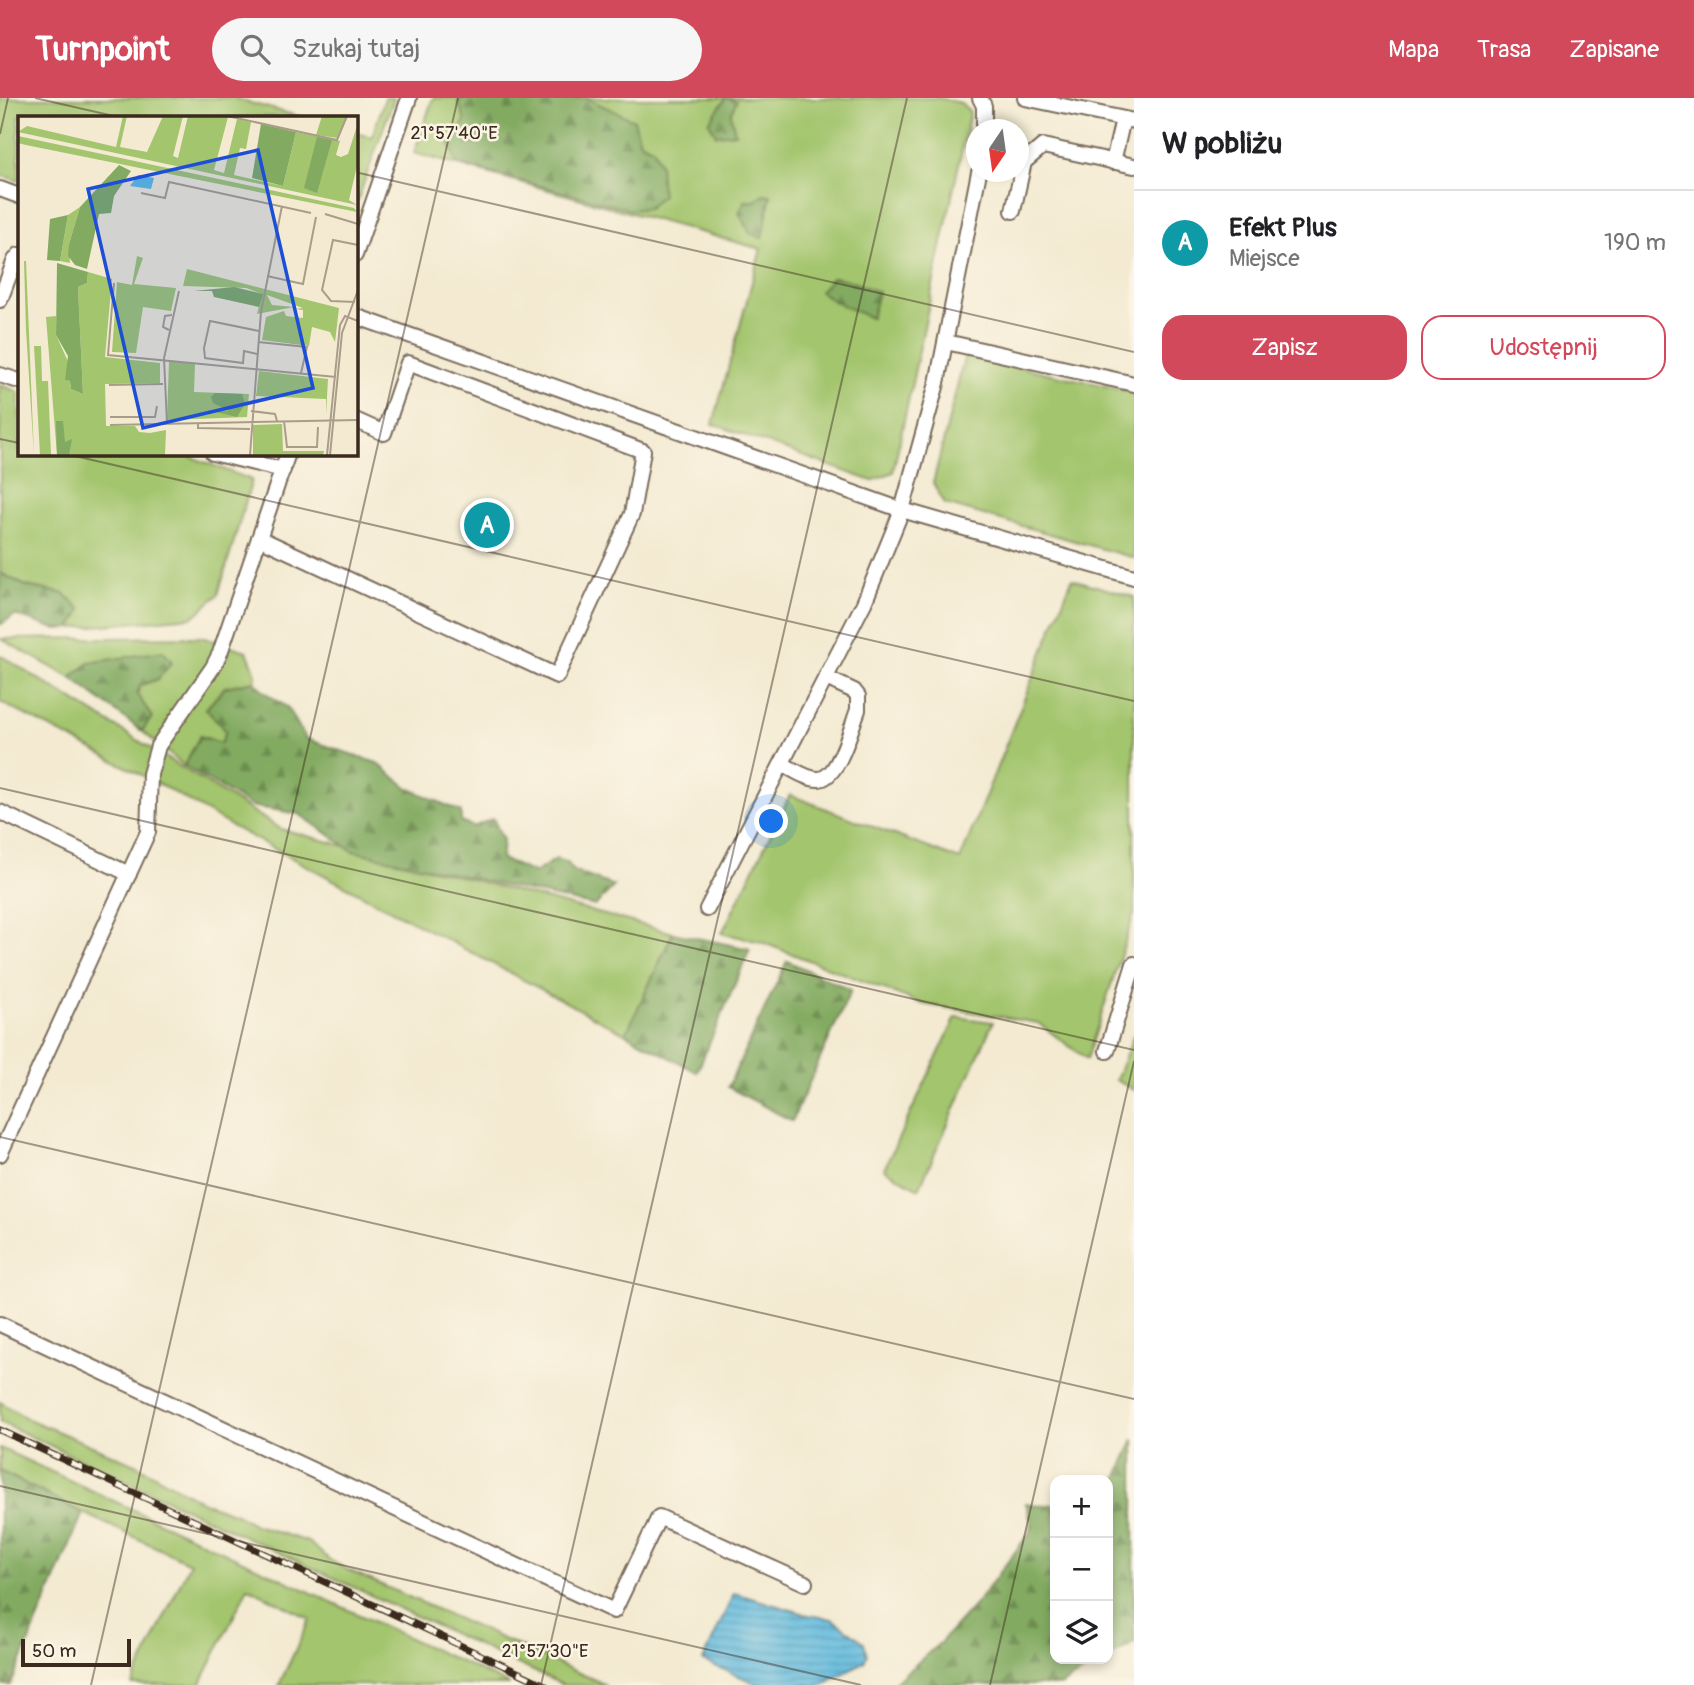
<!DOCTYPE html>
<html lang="pl">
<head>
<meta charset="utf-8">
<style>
	:root { --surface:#fff; --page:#f6f6f6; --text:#202124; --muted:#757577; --line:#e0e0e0; --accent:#d1495b }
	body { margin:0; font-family:Pangolin,sans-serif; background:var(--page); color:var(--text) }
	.controls { position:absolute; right:21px; bottom:21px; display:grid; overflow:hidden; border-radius:14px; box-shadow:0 4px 10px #0003 }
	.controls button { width:63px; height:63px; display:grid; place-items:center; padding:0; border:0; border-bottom:2px solid var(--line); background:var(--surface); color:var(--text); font:35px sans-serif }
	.compass { position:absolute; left:966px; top:21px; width:63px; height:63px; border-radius:50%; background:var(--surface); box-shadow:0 4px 10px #0003; rotate:193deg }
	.scale { position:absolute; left:21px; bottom:18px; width:110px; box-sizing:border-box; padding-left:7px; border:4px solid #3b2a1e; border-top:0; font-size:19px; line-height:24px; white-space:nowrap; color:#3b2a1e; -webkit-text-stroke:5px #fcf5e5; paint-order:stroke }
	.you { position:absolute; left:772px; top:724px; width:24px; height:24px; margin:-18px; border:5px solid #fff; border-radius:50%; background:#1a73e8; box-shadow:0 0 0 10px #1a73e833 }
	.badge { display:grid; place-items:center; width:46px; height:46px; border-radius:50%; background:var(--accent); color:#fff; font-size:23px; font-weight:700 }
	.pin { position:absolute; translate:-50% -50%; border:4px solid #fff; box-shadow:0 2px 7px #0006 }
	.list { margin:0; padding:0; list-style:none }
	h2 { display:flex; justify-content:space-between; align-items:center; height:91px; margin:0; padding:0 28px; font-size:30px }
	h2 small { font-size:23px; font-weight:400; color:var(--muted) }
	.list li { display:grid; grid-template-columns:46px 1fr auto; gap:21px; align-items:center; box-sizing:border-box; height:105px; padding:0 28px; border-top:2px solid var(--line) }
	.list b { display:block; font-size:26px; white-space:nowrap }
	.list p { margin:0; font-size:23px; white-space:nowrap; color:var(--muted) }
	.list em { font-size:23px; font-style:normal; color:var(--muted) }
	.actions { display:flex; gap:14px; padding:21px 28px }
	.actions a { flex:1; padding:16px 0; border:2px solid var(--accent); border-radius:21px; text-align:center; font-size:24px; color:var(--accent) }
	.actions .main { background:var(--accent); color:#fff }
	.icon { flex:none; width:38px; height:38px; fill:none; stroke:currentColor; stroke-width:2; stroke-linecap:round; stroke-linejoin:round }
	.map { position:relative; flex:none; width:1134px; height:1587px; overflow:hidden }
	header { display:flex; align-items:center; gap:42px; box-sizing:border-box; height:98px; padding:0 35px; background:var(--accent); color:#fff }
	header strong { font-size:33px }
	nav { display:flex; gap:38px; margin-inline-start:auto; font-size:24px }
	.search { width:490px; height:63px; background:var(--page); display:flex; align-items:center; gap:18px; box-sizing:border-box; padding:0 24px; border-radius:38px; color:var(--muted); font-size:26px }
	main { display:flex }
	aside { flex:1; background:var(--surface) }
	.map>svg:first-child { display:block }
	.green { fill:#a3c56d; stroke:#6f7846; stroke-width:2 }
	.forest { fill:url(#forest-firs); stroke:#5e6a3f; stroke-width:2 }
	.water { fill:url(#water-rules); stroke:#4e727e; stroke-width:2 }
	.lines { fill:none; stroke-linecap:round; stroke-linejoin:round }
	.minor-casing { stroke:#7b6d5d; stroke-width:18 }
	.minor { stroke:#fff; stroke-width:14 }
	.rail-casing { stroke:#3b2a1e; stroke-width:7 }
	.rail { stroke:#fcf5e5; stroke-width:4.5; stroke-dasharray:13; stroke-linecap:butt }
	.ticks { fill:none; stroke:#3b2a1e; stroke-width:2; stroke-opacity:0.45 }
	.inset-road { fill:none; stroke:#a99d89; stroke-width:2 }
	.view { fill:#1d4ed8; fill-opacity:0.15; stroke:#1d4ed8; stroke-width:3.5 }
	.inset-edge { fill:none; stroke:#3b2a1e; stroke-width:3.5 }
	.ticks-label { font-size:18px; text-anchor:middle; fill:#3b2a1e; stroke:#fcf5e5; stroke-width:5; stroke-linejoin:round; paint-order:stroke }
</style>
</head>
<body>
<header>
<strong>Turnpoint</strong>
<div class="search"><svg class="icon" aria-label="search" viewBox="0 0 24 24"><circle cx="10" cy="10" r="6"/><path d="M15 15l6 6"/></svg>Szukaj tutaj</div>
<nav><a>Mapa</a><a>Trasa</a><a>Zapisane</a></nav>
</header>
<main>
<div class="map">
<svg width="1134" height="1587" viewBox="0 0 1134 1587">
	<defs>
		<pattern id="forest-firs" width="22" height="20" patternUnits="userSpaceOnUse" patternTransform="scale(1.75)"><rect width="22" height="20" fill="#82aa60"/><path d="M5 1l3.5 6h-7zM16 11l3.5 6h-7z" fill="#6c8b4f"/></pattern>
		<pattern id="water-rules" width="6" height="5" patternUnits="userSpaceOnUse" patternTransform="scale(1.75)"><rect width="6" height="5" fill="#60bade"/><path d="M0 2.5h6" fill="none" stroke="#5097b3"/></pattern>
	</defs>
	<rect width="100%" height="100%" fill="#fcf5e5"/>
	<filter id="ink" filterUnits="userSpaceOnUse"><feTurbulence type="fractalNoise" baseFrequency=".0143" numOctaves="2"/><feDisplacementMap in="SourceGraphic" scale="14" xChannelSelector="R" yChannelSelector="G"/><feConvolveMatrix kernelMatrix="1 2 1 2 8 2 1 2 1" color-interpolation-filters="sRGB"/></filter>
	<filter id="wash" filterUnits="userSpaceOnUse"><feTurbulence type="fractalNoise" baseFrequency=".00686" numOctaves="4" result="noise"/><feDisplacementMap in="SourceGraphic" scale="28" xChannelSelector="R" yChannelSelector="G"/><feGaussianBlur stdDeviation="1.57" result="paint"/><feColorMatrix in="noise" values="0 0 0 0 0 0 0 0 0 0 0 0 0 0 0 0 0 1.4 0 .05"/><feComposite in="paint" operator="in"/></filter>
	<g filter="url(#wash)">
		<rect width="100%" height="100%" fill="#f3ead1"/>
		<g class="green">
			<path d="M0 0H233L301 19H19V83L0 77Z"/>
			<path d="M385 0H394L355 110V35L372 39Z"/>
			<path d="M433 0H937L961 5 970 14 893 374 872 383 713 326 761 151 414 55Z"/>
			<path d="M965 257 1134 294V460L945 406 933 385Z"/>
			<path d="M0 287 19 294V355H181L252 382 218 497 193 519 71 530 81 512 65 496 26 488 0 475Z"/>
			<path d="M1072 481 1134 499V816L1087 961 1038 925 923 906 761 844 722 835 790 697 960 762Z"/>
			<path d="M201 539 247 553 256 576 255 583 225 589 206 611 226 633 221 646 200 638 184 668 142 633 152 619 137 596 141 587 158 581 89 565 71 580 1 541Z"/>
			<path d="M0 557 281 731 673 835 626 936 231 728 161 687 0 604Z"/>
			<path d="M956 919 993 924 919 1091 884 1071Z"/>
			<path d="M1134 936V992L1116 982Z"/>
			<path d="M0 1304 28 1321 135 1366 203 1404 238 1417 255 1427 308 1444 330 1462 348 1472 606 1587H563L0 1324Z"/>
			<path d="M0 1350 510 1587H279L310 1521 248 1489 200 1587H132L190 1465 83 1415 0 1373Z"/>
		</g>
		<g class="forest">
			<path d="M463 0H586L634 22 640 44 654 51 660 67 662 97 648 110 631 112 457 66 450 46 465 23 458 3Z"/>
			<path d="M726 0 736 3 731 17 735 35 716 37 709 24Z"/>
			<path d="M763 96 771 97 762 140 751 136 739 115 745 103H755Z"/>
			<path d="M833 179 851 183 878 194 871 220 835 204 820 193Z"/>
			<path d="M0 475 26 488 65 496 81 512 71 530 55 531 15 517 0 527Z"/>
			<path d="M163 553 172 564 158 581 141 587 137 596 152 619 142 633 71 580 89 565Z"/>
			<path d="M255 583 263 593 288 610 306 641 377 665 408 690 461 714V724L474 729 493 720 503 742 501 761 534 775 556 761 567 764 573 773 614 788 595 808 353 753 299 716 251 708 184 668 200 638 221 645 226 633 206 611 225 589Z"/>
			<path d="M673 835 750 851 697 974 626 936Z"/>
			<path d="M787 863 851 892 792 1023 728 989Z"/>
			<path d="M1134 1341V1545L1108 1560V1401Z"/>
			<path d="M0 1373 83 1415 11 1587H0Z"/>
			<path d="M1026 1405 1039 1408 1055 1406V1561H1106L1061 1587H892L941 1544 978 1503 1030 1434 1032 1427Z"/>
		</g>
		<path class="water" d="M734 1495 809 1517 832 1521 864 1544 867 1557 864 1564 822 1587H760L703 1563Z"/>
	</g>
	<g filter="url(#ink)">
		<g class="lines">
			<defs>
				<g id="minor">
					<path d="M980 0 984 8V32"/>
					<path d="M1025 0 1134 23"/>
					<path d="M1113 64 1123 21"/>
					<path d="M0 91 19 98"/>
					<path d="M1013 113 1024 64 1043 48 1134 68"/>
					<path d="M355 157 409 0"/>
					<path d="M0 202 15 162 19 157"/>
					<path d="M355 218 902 412 1134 479"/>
					<path d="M946 244 1134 286"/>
					<path d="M0 277 19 283"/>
					<path d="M213 355 283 372"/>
					<path d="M259 440 557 578 632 416 643 353 408 265 384 335 355 322"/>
					<path d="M782 666C793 671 806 681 818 681 839 681 851 629 858 612V598L854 593 826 580"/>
					<path d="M0 714 129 776"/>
					<path d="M707 811 864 505 902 412 937 285 979 74"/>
					<path d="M1107 953 1134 866"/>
					<path d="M0 1056 148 734 150 676 158 648 213 569 220 555 288 355"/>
					<path d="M0 1226 614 1513 659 1419 805 1485"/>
				</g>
			</defs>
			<use href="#minor" class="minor-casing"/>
			<use href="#minor" class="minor"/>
			<defs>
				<path id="rail" d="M0 1332 545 1587"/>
			</defs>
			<use href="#rail" class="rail-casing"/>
			<use href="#rail" class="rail"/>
		</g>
	</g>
	<path class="ticks" d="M35 0 118 19M0 36 8 0M355 74 1134 254M0 341 19 345M62 355 1134 603M0 690 1134 952M0 1039 1134 1301M0 1388 861 1587M91 1587 458 0M541 1587 907 0M990 1587 1134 963"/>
	<g transform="translate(18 18)">
		<rect width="340" height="340" fill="#f3ead1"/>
		<path d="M105 0H109L102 31 129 36 145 0H165L155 40 160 42 170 0 210 1 196 54 206 57 219 3 233 6 228 33 222 32 216 59 265 70 278 16 322 25 318 39 323 41 330 38 339 10V50L331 84 339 89 0 16 9 10 98 31ZM304 0H329L320 22 298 19ZM0 20 336 92 339 96 8 29 0 27ZM62 91 51 128 52 147 42 145 50 99ZM119 140 125 142 116 168 158 172 153 195 125 191 118 237 94 236 99 166 114 169ZM6 145H8L16 339 8 214ZM169 153 321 192 317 226 312 216 294 211 291 230 244 224 248 201 266 195 268 200 285 202V194L277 193 285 192 249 179 254 189 276 191 239 198 244 178 228 172 165 170ZM70 156 94 163 87 241 142 247V267L87 268 88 310H117L121 316 132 317 148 314 147 339H39L28 201 38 200V219L52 250 48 264 52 265 53 273 65 278 60 171 69 167ZM16 230H23L24 265H30L33 339H22ZM151 245 177 248 176 276 231 278 229 301 149 304ZM241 255 310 263 308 299V283L238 280ZM264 308 265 335H306L305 339H235V309Z" fill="#a3c56d"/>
		<path d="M243 8 278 16 265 70 234 62ZM299 21 314 24 299 77 286 72ZM101 49 113 55 96 80 93 97 81 98 69 153 57 149 50 140 51 128 62 91ZM50 99 42 145 29 144 32 103ZM39 147 70 156 69 167 60 171 65 278 53 273 52 265 47 264 50 240 38 219ZM216 171 245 178 241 191 196 181 194 175H176ZM197 277 224 278 227 288 219 301 194 295H211L195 287 193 281ZM38 305H45L47 326 54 323 51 339H39Z" fill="#82aa60"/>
		<path d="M120 59 136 62 133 73 112 70Z" fill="#60bade"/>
		<path class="inset-road" d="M209 0 319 24 329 0M123 77 147 82 151 66 293 97M307 98 340 108M249 160 285 168 298 101M96 167 90 239 318 261M337 186 313 185 304 174 315 124 340 129M151 214 145 211 147 200 154 199M240 226 289 231 283 257M239 238 226 235 225 247 187 242 186 232 192 205 241 215M91 269 145 268M233 295 257 298 259 305M92 301H137L139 290M266 305 269 331H299L300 311M149 307 146 242 161 175M180 307V312L232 313M92 309 340 304M232 339 243 196 264 90M309 339 322 209 327 200 340 205M312 339 324 217 340 174"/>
		<path class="view" d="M240 34 295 272 125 312 70 73Z"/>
		<rect width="340" height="340" class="inset-edge"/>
	</g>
	<g class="ticks-label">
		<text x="454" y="41">21°57'40"E</text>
		<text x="545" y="1559">21°57'30"E</text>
	</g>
</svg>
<div class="controls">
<button>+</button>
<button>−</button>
<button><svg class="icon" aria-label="layers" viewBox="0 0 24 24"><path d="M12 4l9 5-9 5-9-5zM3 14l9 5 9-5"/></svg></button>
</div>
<svg class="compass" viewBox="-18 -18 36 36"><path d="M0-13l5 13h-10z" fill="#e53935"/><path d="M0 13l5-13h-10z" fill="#757577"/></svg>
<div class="scale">50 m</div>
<div class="you"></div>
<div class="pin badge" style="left:487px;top:427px;background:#0f9aa8">A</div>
</div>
<aside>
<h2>W pobliżu<small></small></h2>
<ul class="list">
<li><span class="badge" style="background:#0f9aa8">A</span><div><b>Efekt Plus</b><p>Miejsce</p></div><em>190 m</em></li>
</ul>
<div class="actions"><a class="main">Zapisz</a><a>Udostępnij</a></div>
</aside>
</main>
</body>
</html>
